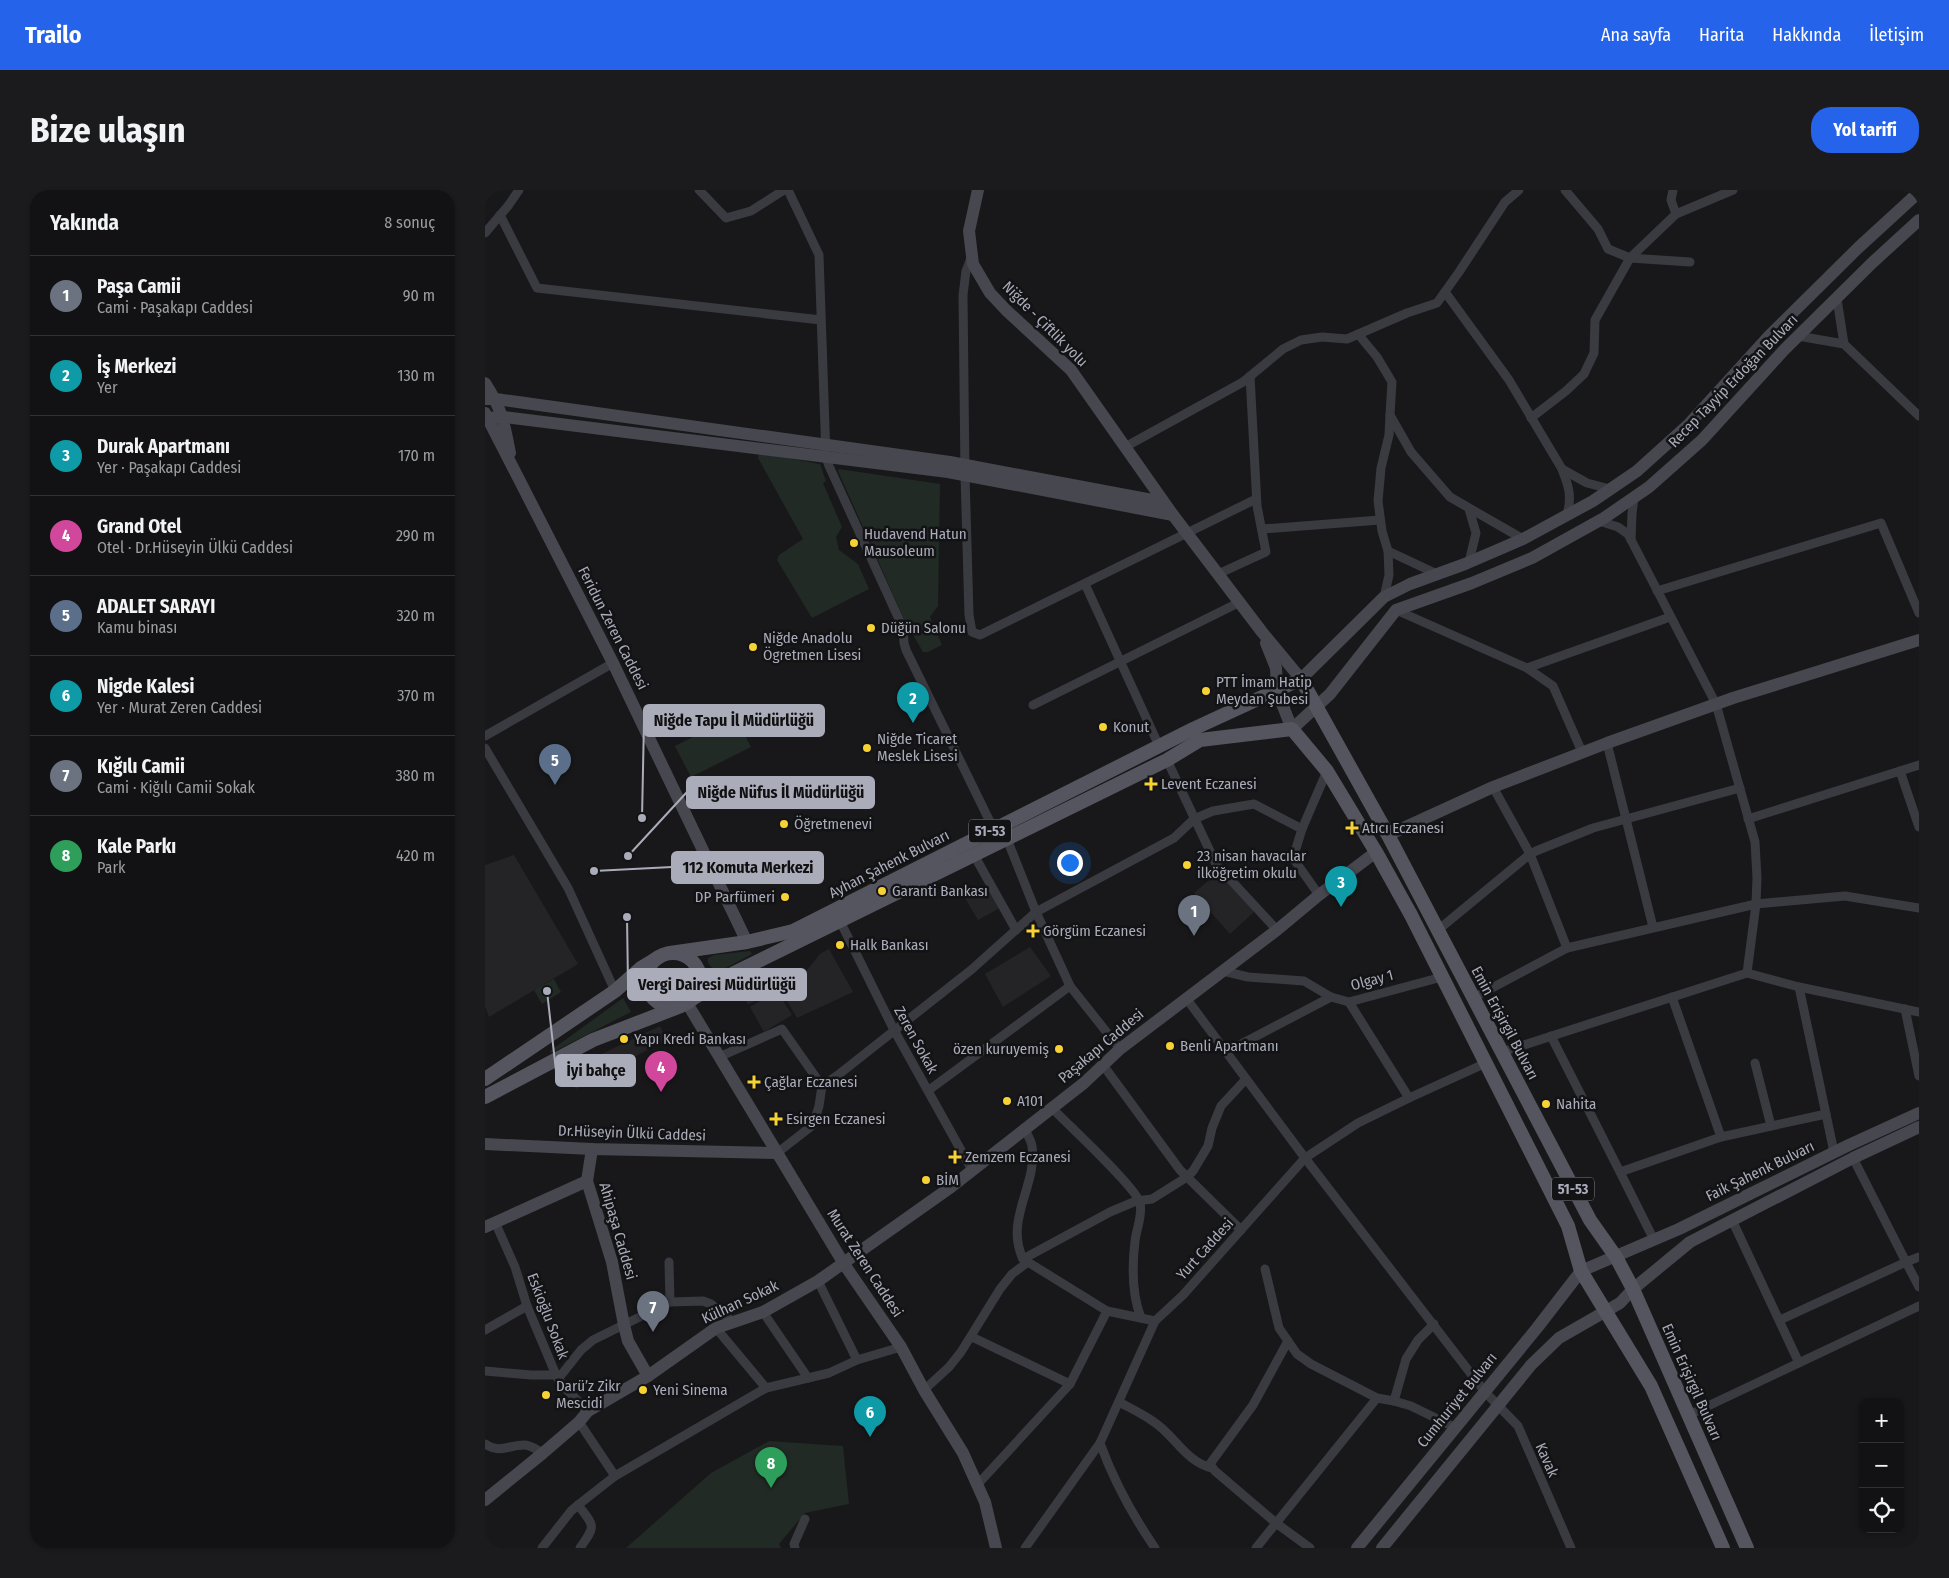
<!DOCTYPE html>
<html lang="tr">
<head>
<meta charset="utf-8">
<style>
	:root { --surface:#121214; --page:#1b1b1d; --text:#f1f3f6; --muted:#9c9ea0; --line:#313234; --accent:#2563eb }
	body { margin:0; font-family:"Fira Sans Condensed",sans-serif; background:var(--page); color:var(--text) }
	.controls { position:absolute; right:15px; bottom:15px; display:grid; overflow:hidden; border-radius:10px; box-shadow:0 1px 4px #0004 }
	.controls button { width:45px; height:45px; display:grid; place-items:center; padding:0; border:0; border-bottom:1px solid var(--line); background:var(--surface); color:var(--text); font:25px sans-serif }
	.you { position:absolute; left:584px; top:672px; width:18px; height:18px; margin:-12px; border:4px solid #fff; border-radius:50%; background:#1a73e8; box-shadow:0 0 0 8px #1a73e833 }
	.badge { display:grid; place-items:center; width:32px; height:32px; border-radius:50%; background:var(--accent); color:#fff; font-size:16px; font-weight:700 }
	.pin { position:absolute; translate:-50% -41px; filter:drop-shadow(0 1px 2px #0008) }
	.pin::after { content:''; position:absolute; top:26px; width:18px; height:15px; background:inherit; clip-path:polygon(0 0,100% 0,50% 100%) }
	.list { margin:0; padding:0; list-style:none }
	h2 { display:flex; justify-content:space-between; align-items:center; height:65px; margin:0; padding:0 20px; font-size:21px }
	h2 small { font-size:16px; font-weight:400; color:var(--muted) }
	.list li { display:grid; grid-template-columns:32px 1fr auto; gap:15px; align-items:center; box-sizing:border-box; height:80px; padding:0 20px; border-top:1px solid var(--line) }
	.list b { display:block; font-size:19px; white-space:nowrap }
	.list p { margin:0; font-size:16px; white-space:nowrap; color:var(--muted) }
	.list em { font-size:16px; font-style:normal; color:var(--muted) }
	.icon { flex:none; width:28px; height:28px; fill:none; stroke:currentColor; stroke-width:2; stroke-linecap:round; stroke-linejoin:round }
	.map { position:relative; flex:none; width:1434px; height:1358px; overflow:hidden; border-radius:20px }
	header { display:flex; align-items:center; gap:30px; box-sizing:border-box; height:70px; padding:0 25px; background:var(--accent); color:#fff }
	header strong { font-size:24px }
	nav { display:flex; gap:28px; margin-inline-start:auto; font-size:18px }
	.intro { display:flex; align-items:center; justify-content:space-between; box-sizing:border-box; height:120px; padding:0 30px }
	h1 { margin:0; font-size:35px }
	.button { padding:12px 22px; border-radius:20px; background:var(--accent); color:#fff; font-size:18px; font-weight:700 }
	main { display:flex; gap:30px; padding:0 30px }
	aside { flex:1; background:var(--surface); border-radius:20px; box-shadow:0 1px 4px #0004 }
	.map>svg:first-child { display:block }
	.built { fill:#242427 }
	.green { fill:#212a24 }
	.lines { fill:none; stroke-linecap:round; stroke-linejoin:round }
	.street { stroke:#3a3b41; stroke-width:9 }
	.secondary { stroke:#46474f; stroke-width:12 }
	.primary { stroke:#54555e; stroke-width:14 }
	.poi-dot { fill:#f6d234; stroke:#131315; stroke-width:2 }
	.labels { text-anchor:middle; stroke-width:5; stroke-linejoin:round; paint-order:stroke }
	.shield { fill:#131315; stroke:#7d7e88; stroke-width:1 }
	.shield-label { font-size:14px; font-weight:bold; fill:#aaacba }
	.street-label { font-size:15px; fill:#aaacba; stroke:#131315 }
	.poi-label { font-size:15px; fill:#aaacba; stroke:#131315; text-anchor:start }
	.leader { fill:none; stroke:#aaacba; stroke-width:2 }
	.callout-dot { fill:#aaacba; stroke:#131315; stroke-width:2 }
	.callout { fill:#aaacba; stroke:#aaacba; stroke-width:2 }
	.callout-label { font-size:16px; text-anchor:middle; font-weight:bold; fill:#111 }
</style>
</head>
<body>
<header>
<strong>Trailo</strong>
<nav><a>Ana sayfa</a><a>Harita</a><a>Hakkında</a><a>İletişim</a></nav>
</header>
<div class="intro"><h1>Bize ulaşın</h1><a class="button">Yol tarifi</a></div>
<main>
<aside>
<h2>Yakında<small>8 sonuç</small></h2>
<ul class="list">
<li><span class="badge" style="background:#6b7280">1</span><div><b>Paşa Camii</b><p>Cami · Paşakapı Caddesi</p></div><em>90 m</em></li>
<li><span class="badge" style="background:#0f9aa8">2</span><div><b>İş Merkezi</b><p>Yer</p></div><em>130 m</em></li>
<li><span class="badge" style="background:#0f9aa8">3</span><div><b>Durak Apartmanı</b><p>Yer · Paşakapı Caddesi</p></div><em>170 m</em></li>
<li><span class="badge" style="background:#d1479c">4</span><div><b>Grand Otel</b><p>Otel · Dr.Hüseyin Ülkü Caddesi</p></div><em>290 m</em></li>
<li><span class="badge" style="background:#5c6f8a">5</span><div><b>ADALET SARAYI</b><p>Kamu binası</p></div><em>320 m</em></li>
<li><span class="badge" style="background:#0f9aa8">6</span><div><b>Nigde Kalesi</b><p>Yer · Murat Zeren Caddesi</p></div><em>370 m</em></li>
<li><span class="badge" style="background:#6b7280">7</span><div><b>Kığılı Camii</b><p>Cami · Kiğılı Camii Sokak</p></div><em>380 m</em></li>
<li><span class="badge" style="background:#2e9e5b">8</span><div><b>Kale Parkı</b><p>Park</p></div><em>420 m</em></li>
</ul>
</aside>
<div class="map">
<svg width="1434" height="1358" viewBox="0 0 1434 1358">
	<rect width="100%" height="100%" fill="#18181a"/>
	<g class="built">
		<path d="M29 665 93 774 4 827 0 816V675Z"/>
		<path d="M735 681 770 721 745 744 709 703Z"/>
		<path d="M503 696 515 718 493 730 480 708Z"/>
		<path d="M545 757 566 786 518 817 500 784Z"/>
		<path d="M344 759 368 802 312 828 300 807 335 764Z"/>
		<path d="M279 777 291 800 263 814 254 796 255 794 253 791 255 789 254 787Z"/>
		<path d="M292 801 307 825 279 842 265 817Z"/>
		<path d="M175 836 182 849 91 899 81 881Z"/>
	</g>
	<g class="green">
		<path d="M274 263 335 274 341 291 338 293 357 337 351 347 354 360 373 374 384 399 327 428 292 370 294 365 318 349 273 268Z"/>
		<path d="M354 279 455 294 453 416 445 427 457 455 443 462H438L419 429 353 281Z"/>
		<path d="M250 526 266 557 206 587 190 556Z"/>
		<path d="M265 761 267 764 239 779 227 778 223 773V768L229 765Z"/>
		<path d="M69 789 76 802 57 814 49 800Z"/>
		<path d="M138 808 146 822 66 863 65 861Z"/>
		<path d="M284 1251 358 1256 364 1314 320 1323 294 1354 296 1358H141L226 1283Z"/>
	</g>
	<g class="lines">
		<g class="street">
			<path d="M214 0 241 28 266 21 299 0"/>
			<path d="M303 0 334 65 341 267 344 276 418 438 419 453 421 460 509 640"/>
			<path d="M1080 0 1113 39 1123 59 1145 68 1205 72"/>
			<path d="M1191 24 1248 0"/>
			<path d="M15 25 52 98 336 130"/>
			<path d="M0 43 23 16 34 0"/>
			<path d="M486 68 481 81 478 105 480 285 484 425 487 442 495 445 771 309"/>
			<path d="M960 102 1024 190 1077 279"/>
			<path d="M1352 109 1359 154"/>
			<path d="M873 144 892 167 907 192 905 225 926 262 965 307 1038 349"/>
			<path d="M1313 146 1359 154 1434 226"/>
			<path d="M1046 228 1081 201 1099 184 1109 163 1110 130 1145 68 1191 24 1186 10 1188 0"/>
			<path d="M640 257 758 192 798 159 816 150 837 147 862 149 922 123 952 113 974 82 1020 12 1034 0"/>
			<path d="M1082 325C1087 306 1084 297 1077 279L1102 293 1125 299"/>
			<path d="M1114 331 1133 337 1143 344 1231 514 1270 652 1272 688 1271 714 1262 783 1314 797 1434 822"/>
			<path d="M777 339 895 330"/>
			<path d="M1146 350 1147 324 1149 307"/>
			<path d="M903 361 950 383"/>
			<path d="M984 372 991 343 984 319"/>
			<path d="M733 384 781 362 772 316 765 186"/>
			<path d="M600 394 674 556"/>
			<path d="M1172 401 1396 333 1434 423"/>
			<path d="M899 407 904 385 903 361 897 341 893 311 896 278 904 245 905 225"/>
			<path d="M911 420 1042 478 1068 496 1097 562"/>
			<path d="M1042 478 1185 427"/>
			<path d="M548 515 755 412"/>
			<path d="M0 546 128 473"/>
			<path d="M1122 553 1168 737"/>
			<path d="M0 558 83 698 130 801"/>
			<path d="M682 570 731 674 792 740"/>
			<path d="M1434 575 1415 581 1434 637"/>
			<path d="M1008 597 1045 664 1082 758 1271 714 1360 706 1434 718"/>
			<path d="M1263 629 1415 581"/>
			<path d="M522 649 551 722 585 796 635 859"/>
			<path d="M489 665 531 740"/>
			<path d="M834 705 808 668 817 639 842 581"/>
			<path d="M355 731 409 840 487 980"/>
			<path d="M953 740 1045 664 1051 661 1108 638 1255 598"/>
			<path d="M738 781 763 787 819 791 846 807 864 812 957 787"/>
			<path d="M1314 797 1349 962"/>
			<path d="M1187 807 1236 947 1341 924"/>
			<path d="M701 808 820 968 1000 1202 1033 1236 1086 1358"/>
			<path d="M988 808 1082 758"/>
			<path d="M864 812 924 908"/>
			<path d="M1420 819 1434 886"/>
			<path d="M1066 846 1135 982"/>
			<path d="M741 862 846 807"/>
			<path d="M1017 862 1262 783"/>
			<path d="M234 867 297 839 337 896"/>
			<path d="M1270 873 1286 936"/>
			<path d="M618 875 695 980 756 1040"/>
			<path d="M444 900 585 796"/>
			<path d="M566 917C581 933 652 998 655 1013 658 1025 651 1040 650 1051 647 1076 647 1105 656 1128"/>
			<path d="M539 938C542 944 546 950 547 956 553 995 519 1029 538 1069L622 1121 670 1131"/>
			<path d="M292 963 328 935 334 916 337 896 353 885 486 780 551 722 689 648 709 629 728 621 769 614 817 639"/>
			<path d="M1247 1030 1314 1173"/>
			<path d="M10 1032 30 1077 42 1116 71 1185 79 1197 103 1221"/>
			<path d="M1169 1050 1135 982 1236 947"/>
			<path d="M1434 1067 1421 1072 1434 1097"/>
			<path d="M538 1069 625 1022 651 1011 667 1009 702 987 708 981 723 956 727 938 736 916 761 889"/>
			<path d="M184 1072 185 1112"/>
			<path d="M780 1079 794 1138 812 1164 826 1174 892 1208 909 1211 926 1216 971 1238"/>
			<path d="M333 1091 372 1170"/>
			<path d="M278 1122 323 1188"/>
			<path d="M1295 1130 1421 1072 1368 968"/>
			<path d="M231 1138 281 1198"/>
			<path d="M0 1140 42 1116"/>
			<path d="M487 1147 585 1194"/>
			<path d="M803 1151 768 1215 725 1274 730 1281 791 1333 825 1358"/>
			<path d="M0 1181 46 1185H71"/>
			<path d="M73 1189 96 1160 108 1150 185 1112 218 1111 226 1114 248 1132"/>
			<path d="M439 1200 464 1177 476 1162 515 1099 527 1084 543 1072"/>
			<path d="M909 1211 921 1169 933 1150 949 1134"/>
			<path d="M634 1212C645 1218 658 1224 669 1232 690 1246 701 1272 727 1278"/>
			<path d="M1204 1225 1434 1116"/>
			<path d="M94 1232 130 1286 281 1198 344 1183 372 1170 416 1157"/>
			<path d="M0 1254C14 1264 24 1255 39 1255 46 1255 52 1260 58 1263"/>
			<path d="M493 1294 585 1194 622 1121"/>
			<path d="M57 1358 86 1321 93 1315"/>
			<path d="M95 1358C111 1335 110 1337 93 1315L130 1286"/>
			<path d="M310 1358 309 1354 320 1329"/>
			<path d="M540 1358 615 1253"/>
			<path d="M670 1358C648 1326 628 1289 615 1253L670 1131 698 1105 820 968 873 933 924 908 1001 873"/>
			<path d="M771 1358 892 1208"/>
		</g>
		<g class="secondary">
			<path d="M493 0 484 41 487 66 488 74 505 103 521 120 586 180 688 325 777 442 816 489 899 407 925 394 980 374 1038 349 1108 311 1152 281 1203 235 1284 146 1373 58 1434 2"/>
			<path d="M0 193C17 219 19 232 25 263"/>
			<path d="M0 209H11L465 272 678 312"/>
			<path d="M0 223 128 473 262 752"/>
			<path d="M0 228 19 227 463 282 688 325"/>
			<path d="M781 453 791 478 792 501 807 539 845 504 911 420 987 393 1047 368 1119 328 1164 297 1217 250 1299 160 1387 73 1434 30"/>
			<path d="M903 645 1008 597 1122 553 1248 508 1434 450"/>
			<path d="M202 813 359 1074 416 1157 439 1200 478 1263 500 1312 511 1358"/>
			<path d="M0 954 107 959 292 963"/>
			<path d="M107 959 102 991 127 1072 139 1135 143 1151 163 1186"/>
			<path d="M0 1037 102 991"/>
			<path d="M0 1310 58 1263 94 1232 103 1221 163 1186 231 1138 278 1122 333 1091 466 997 599 893 635 859 792 740 834 705 891 662"/>
			<path d="M872 1358 1052 1138 1096 1081 1194 1039 1364 955 1434 923"/>
			<path d="M897 1358 1046 1175 1074 1148 1135 1113 1148 1099 1205 1052 1368 968 1434 937"/>
		</g>
		<g class="primary">
			<circle cx="188" cy="790" r="27"/>
			<path d="M185 763 262 752 308 741 708 539 816 489 903 645 1105 1030 1131 1067 1148 1099 1262 1358"/>
			<path d="M207 809 249 783 682 570 715 550 807 539 842 581 891 662 926 725 1083 1036 1096 1081 1166 1196 1238 1358"/>
			<path d="M0 889 130 801 156 778 174 767"/>
			<path d="M0 907 108 850 196 816"/>
		</g>
	</g>
	<g class="poi-dot">
		<circle cx="369" cy="353" r="5"/>
		<circle cx="386" cy="438" r="5"/>
		<circle cx="268" cy="457" r="5"/>
		<circle cx="721" cy="501" r="5"/>
		<circle cx="618" cy="537" r="5"/>
		<circle cx="382" cy="558" r="5"/>
		<path d="M663.5 586.5h5v5h5v5h-5v5h-5v-5h-5v-5h5z"/>
		<circle cx="299" cy="634" r="5"/>
		<path d="M864.5 630.5h5v5h5v5h-5v5h-5v-5h-5v-5h5z"/>
		<circle cx="702" cy="675" r="5"/>
		<circle cx="397" cy="701" r="5"/>
		<circle cx="300" cy="707" r="5"/>
		<path d="M545.5 733.5h5v5h5v5h-5v5h-5v-5h-5v-5h5z"/>
		<circle cx="355" cy="755" r="5"/>
		<circle cx="139" cy="849" r="5"/>
		<circle cx="685" cy="856" r="5"/>
		<circle cx="574" cy="859" r="5"/>
		<path d="M266.5 884.5h5v5h5v5h-5v5h-5v-5h-5v-5h5z"/>
		<circle cx="522" cy="911" r="5"/>
		<circle cx="1061" cy="914" r="5"/>
		<path d="M288.5 921.5h5v5h5v5h-5v5h-5v-5h-5v-5h5z"/>
		<path d="M467.5 959.5h5v5h5v5h-5v5h-5v-5h-5v-5h5z"/>
		<circle cx="441" cy="990" r="5"/>
		<circle cx="158" cy="1200" r="5"/>
		<circle cx="61" cy="1205" r="5"/>
	</g>
	<g class="labels">
		<g class="shield">
			<rect x="484" y="629.5" width="42" height="23" rx="4"/>
			<rect x="1067" y="987.5" width="42" height="23" rx="4"/>
		</g>
		<g class="shield-label">
			<text x="505" y="646">51-53</text>
			<text x="1088" y="1004">51-53</text>
		</g>
		<g class="street-label">
			<text transform="translate(560 134) rotate(45)" y="5">Niğde - Çiftlik yolu</text>
			<text transform="translate(1248 191) rotate(-46)" y="5">Recep Tayyip Erdoğan Bulvarı</text>
			<text transform="translate(128 438) rotate(63)" y="5">Feridun Zeren Caddesi</text>
			<text transform="translate(404 674) rotate(-27)" y="5">Ayhan Şahenk Bulvarı</text>
			<text transform="translate(887 790) rotate(-15)" y="5">Olgay 1</text>
			<text transform="translate(1020 833) rotate(62)" y="5">Emin Erişirgil Bulvarı</text>
			<text transform="translate(431 850) rotate(61)" y="5">Zeren Sokak</text>
			<text transform="translate(616 856) rotate(-40)" y="5">Paşakapı Caddesi</text>
			<text transform="translate(147 943) rotate(2)" y="5">Dr.Hüseyin Ülkü Caddesi</text>
			<text transform="translate(1275 981) rotate(-26)" y="5">Faik Şahenk Bulvarı</text>
			<text transform="translate(133 1041) rotate(74)" y="5">Ahipaşa Caddesi</text>
			<text transform="translate(720 1059) rotate(-48)" y="5">Yurt Caddesi</text>
			<text transform="translate(380 1073) rotate(57)" y="5">Murat Zeren Caddesi</text>
			<text transform="translate(255 1112) rotate(-25)" y="5">Külhan Sokak</text>
			<text transform="translate(63 1126) rotate(69)" y="5">Eskioğlu Sokak</text>
			<text transform="translate(1207 1192) rotate(66)" y="5">Emin Erişirgil Bulvarı</text>
			<text transform="translate(972 1210) rotate(-51)" y="5">Cumhuriyet Bulvarı</text>
			<text transform="translate(1062 1270) rotate(66)" y="5">Kavak</text>
		</g>
		<g class="poi-label">
			<text x="379" y="349">Hudavend Hatun<tspan x="379" dy="17">Mausoleum</tspan></text>
			<text x="396" y="443">Düğün Salonu</text>
			<text x="278" y="453">Niğde Anadolu<tspan x="278" dy="17">Ögretmen Lisesi</tspan></text>
			<text x="731" y="497">PTT İmam Hatip<tspan x="731" dy="17">Meydan Şubesi</tspan></text>
			<text x="628" y="542">Konut</text>
			<text x="392" y="554">Niğde Ticaret<tspan x="392" dy="17">Meslek Lisesi</tspan></text>
			<text x="676" y="599">Levent Eczanesi</text>
			<text x="309" y="639">Öğretmenevi</text>
			<text x="877" y="643">Atıcı Eczanesi</text>
			<text x="712" y="671">23 nisan havacılar<tspan x="712" dy="17">ilköğretim okulu</tspan></text>
			<text x="407" y="706">Garanti Bankası</text>
			<text x="290" y="712" text-anchor="end">DP Parfümeri</text>
			<text x="558" y="746">Görgüm Eczanesi</text>
			<text x="365" y="760">Halk Bankası</text>
			<text x="149" y="854">Yapı Kredi Bankası</text>
			<text x="695" y="861">Benli Apartmanı</text>
			<text x="564" y="864" text-anchor="end">özen kuruyemiş</text>
			<text x="279" y="897">Çağlar Eczanesi</text>
			<text x="532" y="916">A101</text>
			<text x="1071" y="919">Nahita</text>
			<text x="301" y="934">Esirgen Eczanesi</text>
			<text x="480" y="972">Zemzem Eczanesi</text>
			<text x="451" y="995">BİM</text>
			<text x="71" y="1201">Darü’z Zikr<tspan x="71" dy="17">Mescidi</tspan></text>
			<text x="168" y="1205">Yeni Sinema</text>
		</g>
	</g>
	<path class="leader" d="M157 628L159 531M143 666L202 602M109 681L187 677M142 727L143 794M62 801L71 881"/>
	<g class="callout-dot">
		<circle cx="157" cy="628" r="5"/>
		<circle cx="143" cy="666" r="5"/>
		<circle cx="109" cy="681" r="5"/>
		<circle cx="142" cy="727" r="5"/>
		<circle cx="62" cy="801" r="5"/>
	</g>
	<g class="callout">
		<rect x="159" y="515" width="180" height="31" rx="5"/>
		<rect x="202" y="587" width="187" height="31" rx="5"/>
		<rect x="187" y="662" width="151" height="31" rx="5"/>
		<rect x="143" y="779" width="178" height="31" rx="5"/>
		<rect x="71" y="865" width="79" height="31" rx="5"/>
	</g>
	<g class="callout-label">
		<text x="249" y="536">Niğde Tapu İl Müdürlüğü</text>
		<text x="296" y="608">Niğde Nüfus İl Müdürlüğü</text>
		<text x="263" y="683">112 Komuta Merkezi</text>
		<text x="232" y="800">Vergi Dairesi Müdürlüğü</text>
		<text x="111" y="886">İyi bahçe</text>
	</g>
</svg>
<div class="controls">
<button>+</button>
<button>−</button>
<button><svg class="icon" aria-label="locate" viewBox="0 0 24 24"><circle cx="12" cy="12" r="6"/><path d="M12 2v4M12 18v4M2 12h4M18 12h4"/></svg></button>
</div>
<div class="you"></div>
<div class="pin badge" style="left:709px;top:746px;background:#6b7280">1</div>
<div class="pin badge" style="left:428px;top:533px;background:#0f9aa8">2</div>
<div class="pin badge" style="left:856px;top:717px;background:#0f9aa8">3</div>
<div class="pin badge" style="left:176px;top:902px;background:#d1479c">4</div>
<div class="pin badge" style="left:70px;top:595px;background:#5c6f8a">5</div>
<div class="pin badge" style="left:385px;top:1247px;background:#0f9aa8">6</div>
<div class="pin badge" style="left:168px;top:1142px;background:#6b7280">7</div>
<div class="pin badge" style="left:286px;top:1298px;background:#2e9e5b">8</div>
</div>
</main>
</body>
</html>
